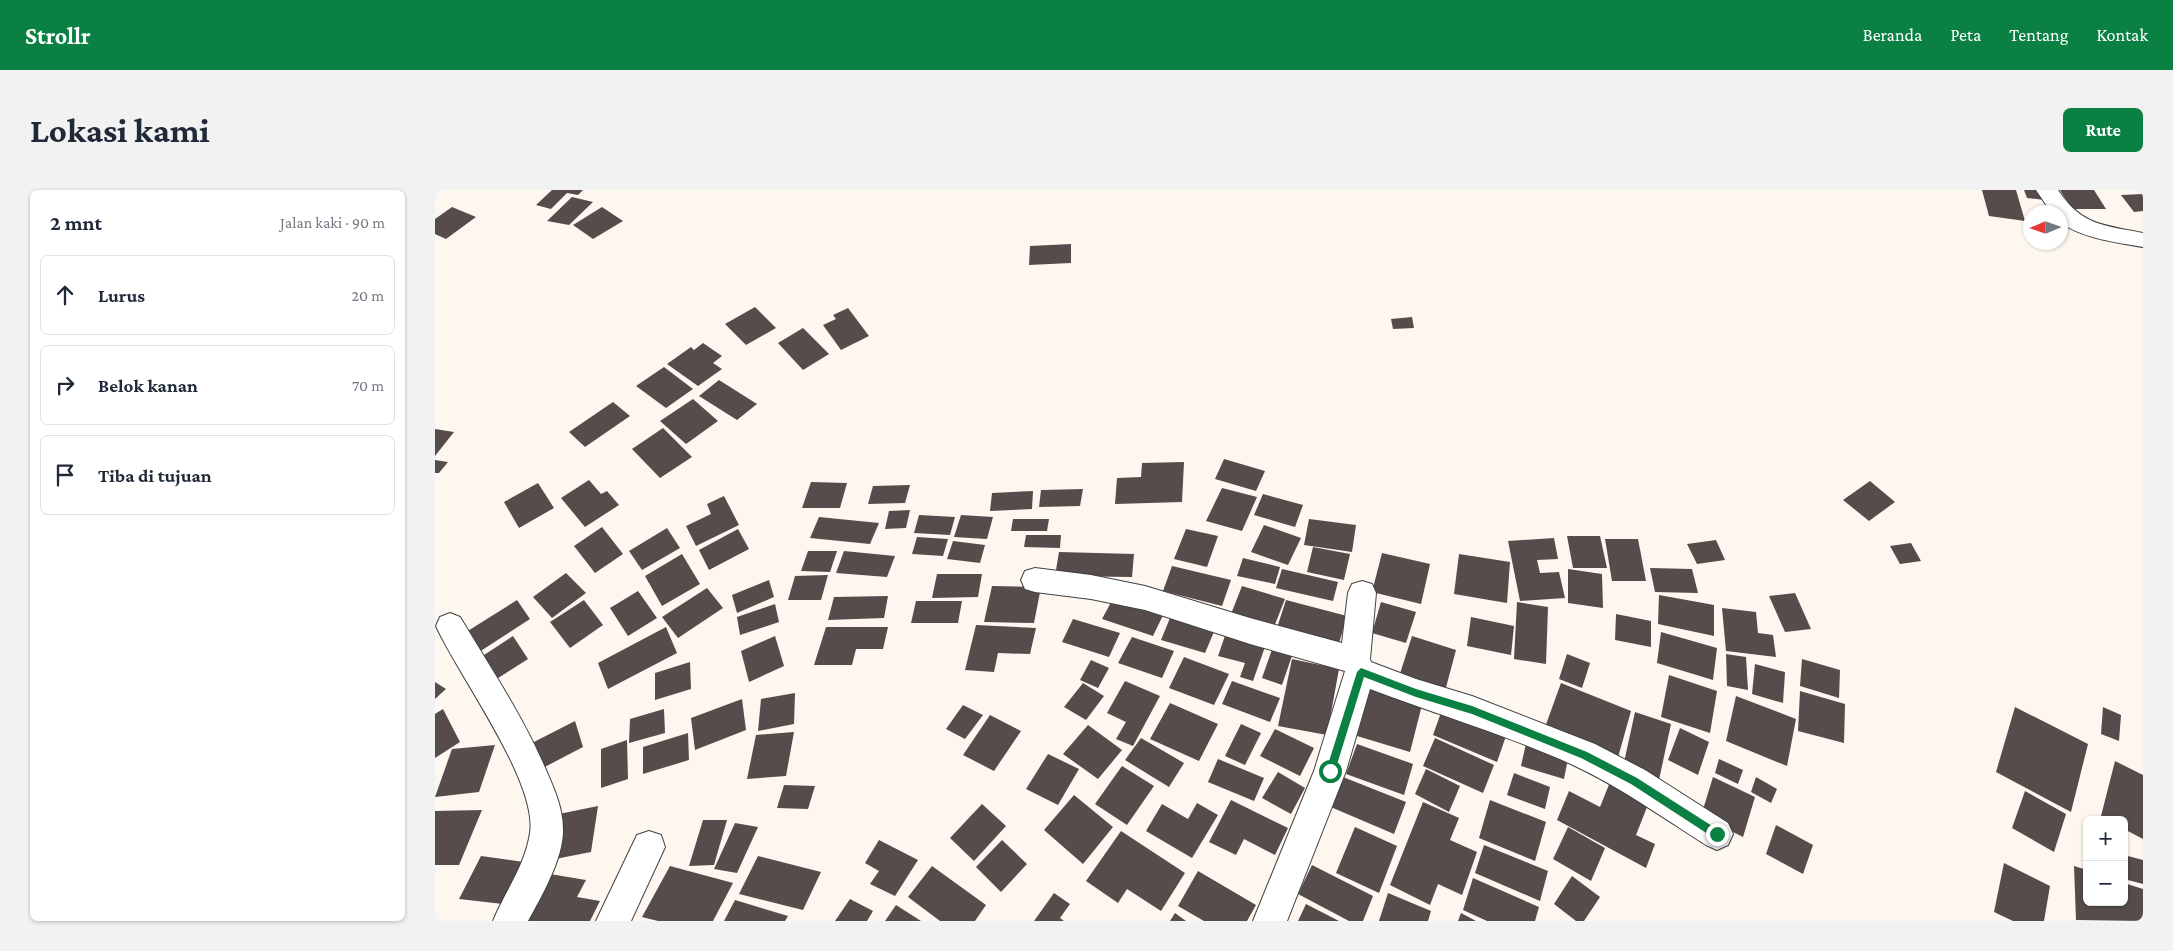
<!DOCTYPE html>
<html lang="id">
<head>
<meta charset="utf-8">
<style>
	:root { --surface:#fff; --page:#f2f2f3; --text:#1f2937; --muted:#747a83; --line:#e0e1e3; --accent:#0b8043 }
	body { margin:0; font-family:"Crimson Pro",serif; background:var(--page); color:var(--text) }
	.controls { position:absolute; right:15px; bottom:15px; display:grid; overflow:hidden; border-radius:8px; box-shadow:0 1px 4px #0004 }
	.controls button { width:45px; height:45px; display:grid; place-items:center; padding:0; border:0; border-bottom:1px solid var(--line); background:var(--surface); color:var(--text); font:25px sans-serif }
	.compass { position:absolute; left:1588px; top:15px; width:45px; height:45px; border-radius:50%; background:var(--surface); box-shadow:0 1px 4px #0004; rotate:268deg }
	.stop { position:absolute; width:15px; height:15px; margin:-11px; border:4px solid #0b8043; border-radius:50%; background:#fff }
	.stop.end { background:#0b8043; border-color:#fff; box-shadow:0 1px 5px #0008 }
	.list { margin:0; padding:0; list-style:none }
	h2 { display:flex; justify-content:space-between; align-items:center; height:65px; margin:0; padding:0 20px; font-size:21px }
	h2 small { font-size:16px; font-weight:400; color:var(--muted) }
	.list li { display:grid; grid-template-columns:32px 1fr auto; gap:15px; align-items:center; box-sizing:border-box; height:80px; margin:0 10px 10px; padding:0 10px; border:1px solid var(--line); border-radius:8px }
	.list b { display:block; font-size:19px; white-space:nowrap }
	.list em { font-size:16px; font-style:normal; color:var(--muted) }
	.icon { flex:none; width:28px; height:28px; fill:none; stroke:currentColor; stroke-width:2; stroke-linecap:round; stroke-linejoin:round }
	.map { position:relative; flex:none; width:1708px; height:731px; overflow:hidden; border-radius:8px }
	header { display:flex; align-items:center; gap:30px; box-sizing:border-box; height:70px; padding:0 25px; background:var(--accent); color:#fff }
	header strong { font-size:24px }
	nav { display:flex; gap:28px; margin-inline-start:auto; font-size:18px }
	.intro { display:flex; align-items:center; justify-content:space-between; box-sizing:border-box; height:120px; padding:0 30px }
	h1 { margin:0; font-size:35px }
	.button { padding:12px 22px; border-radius:8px; background:var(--accent); color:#fff; font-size:18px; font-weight:700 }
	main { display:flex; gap:30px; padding:0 30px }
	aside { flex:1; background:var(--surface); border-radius:8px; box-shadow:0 1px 4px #0004 }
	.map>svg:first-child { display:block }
	.building { fill:#554c4b }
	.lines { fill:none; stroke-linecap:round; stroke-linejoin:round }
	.minor-casing { stroke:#404040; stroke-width:2 }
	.minor { fill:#fff; fill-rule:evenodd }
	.route { fill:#0b8043 }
</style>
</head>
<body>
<header>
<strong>Strollr</strong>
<nav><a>Beranda</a><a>Peta</a><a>Tentang</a><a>Kontak</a></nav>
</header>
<div class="intro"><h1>Lokasi kami</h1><a class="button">Rute</a></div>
<main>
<aside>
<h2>2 mnt<small>Jalan kaki · 90 m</small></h2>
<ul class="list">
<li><svg class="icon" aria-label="ahead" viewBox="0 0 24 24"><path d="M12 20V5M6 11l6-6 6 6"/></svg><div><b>Lurus</b></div><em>20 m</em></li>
<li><svg class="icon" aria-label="right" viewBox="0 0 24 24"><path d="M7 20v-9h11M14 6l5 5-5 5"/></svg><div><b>Belok kanan</b></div><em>70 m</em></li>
<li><svg class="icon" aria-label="arrive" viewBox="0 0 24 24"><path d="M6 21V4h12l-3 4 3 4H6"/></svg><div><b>Tiba di tujuan</b></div></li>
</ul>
</aside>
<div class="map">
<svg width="1708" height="731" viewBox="0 0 1708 731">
	<rect width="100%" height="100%" fill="#fef7ef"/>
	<g class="building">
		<path d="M117 0H148L143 5 132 3 116 19 101 15Z"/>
		<path d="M1547 0H1581L1590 31 1554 26Z"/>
		<path d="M1589 0H1606L1610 10 1592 8Z"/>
		<path d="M1625 0H1659L1671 19H1637Z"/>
		<path d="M1708 4V21L1699 22 1686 5Z"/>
		<path d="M137 7 158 12 134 35 112 31Z"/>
		<path d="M17 17 41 27 11 49 0 44V29Z"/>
		<path d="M167 17 188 31 158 49 138 35Z"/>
		<path d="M636 54V73L594 75 595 56Z"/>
		<path d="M320 117 341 138 311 155 290 134Z"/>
		<path d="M413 118 434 146 406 160 388 135 401 129 398 125Z"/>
		<path d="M977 127 979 138 958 139 956 129Z"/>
		<path d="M368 138 394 164 368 180 343 153Z"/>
		<path d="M268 153 287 166 278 173 287 179 263 196 232 174 256 157 259 160Z"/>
		<path d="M229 177 258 199 231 218 201 196Z"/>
		<path d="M284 190 322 214 302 230 264 206Z"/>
		<path d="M258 209 283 231 251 254 225 231Z"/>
		<path d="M178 212 195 226 150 257 134 242Z"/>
		<path d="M228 238 257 267 225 288 197 259Z"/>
		<path d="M0 239 19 242 0 266Z"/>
		<path d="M789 269 830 281 821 301 780 289Z"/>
		<path d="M0 270 13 272 4 283H0Z"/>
		<path d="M749 272 747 312 680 314 682 288 706 287 707 273Z"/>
		<path d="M154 290 166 304 172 301 184 315 150 337 126 308Z"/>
		<path d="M1435 291 1460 312 1434 331 1408 310Z"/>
		<path d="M376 292 412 293 405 318H367Z"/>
		<path d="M103 293 119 318 84 338 69 312Z"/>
		<path d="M475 295 470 313 433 314 438 296Z"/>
		<path d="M787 298 822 307 807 341 771 331Z"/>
		<path d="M648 299 645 316 604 317 606 300Z"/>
		<path d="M598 301 597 319 555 321 557 303Z"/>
		<path d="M828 304 868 315 860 337 819 325Z"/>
		<path d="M289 306 304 335 261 356 251 336 276 324 272 314Z"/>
		<path d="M475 320 471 338 450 339 454 321Z"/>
		<path d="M484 325 520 327 515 345 479 343Z"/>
		<path d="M526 325 558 327 552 349 519 347Z"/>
		<path d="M384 327 444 333 435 354 375 348Z"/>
		<path d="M578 329H614L612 341H576Z"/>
		<path d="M874 329 921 335 917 362 869 355Z"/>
		<path d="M829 335 866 348 853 375 816 362Z"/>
		<path d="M167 337 188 364 160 383 139 356Z"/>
		<path d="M232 338 245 358 207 380 194 361Z"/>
		<path d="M303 339 314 359 274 380 264 360Z"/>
		<path d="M751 339 783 346 772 377 739 369Z"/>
		<path d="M591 345H626L625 358 589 357Z"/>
		<path d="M1132 346H1165L1172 378H1138Z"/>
		<path d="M482 347 513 349 508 366 477 364Z"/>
		<path d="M1119 348 1123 369 1102 370 1105 383 1124 382 1130 408 1085 411 1073 351Z"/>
		<path d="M1170 349H1203L1211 391H1177Z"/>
		<path d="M1281 350 1290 370 1262 374 1252 354Z"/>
		<path d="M518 351 550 355 545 373 512 369Z"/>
		<path d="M1476 353 1486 371 1465 374 1455 356Z"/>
		<path d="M878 357 915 364 909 390 872 382Z"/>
		<path d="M373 361H402L395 382 366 381Z"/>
		<path d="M409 361 460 366 452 387 401 383Z"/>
		<path d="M624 362 699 364 697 387 620 386Z"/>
		<path d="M947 363 995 374 986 414 937 402Z"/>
		<path d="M247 364 265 394 227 416 210 386Z"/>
		<path d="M1024 364 1075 372 1072 413 1019 404Z"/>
		<path d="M808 368 845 377 840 394 802 386Z"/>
		<path d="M737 376 796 390 787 416 728 401Z"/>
		<path d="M1215 378 1257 379 1263 403 1220 402Z"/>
		<path d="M847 379 903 392 898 411 841 398Z"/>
		<path d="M1133 379 1167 384 1168 418 1133 413Z"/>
		<path d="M131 383 151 403 117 428 98 407Z"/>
		<path d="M502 384H547L543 407 497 408Z"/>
		<path d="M393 385 386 410H353L360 386Z"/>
		<path d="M334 390 339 407 302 423 297 405Z"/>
		<path d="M557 396 606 397 599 433 549 432Z"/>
		<path d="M807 396 850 409 839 437 796 424Z"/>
		<path d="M272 398 288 418 243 448 227 427Z"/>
		<path d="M203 401 222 428 193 446 175 418Z"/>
		<path d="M1360 403 1376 439 1350 442 1334 406Z"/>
		<path d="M680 405 730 421 718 446 667 429Z"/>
		<path d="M1224 405 1279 415V446L1223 434Z"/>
		<path d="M453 406 449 428 393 430 399 407Z"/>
		<path d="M82 410 95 429 41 464 28 444Z"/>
		<path d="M149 410 168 435 135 458 115 432Z"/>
		<path d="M851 410 912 426 902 460 840 444Z"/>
		<path d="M481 411H527L523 433H476Z"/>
		<path d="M946 412 981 422 971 453 937 443Z"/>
		<path d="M1082 412 1113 417 1111 474 1079 469Z"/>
		<path d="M340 414 344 432 305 445 302 427Z"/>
		<path d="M1287 418 1321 422 1323 443 1338 445 1341 467 1291 461Z"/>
		<path d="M737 423 781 437 770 463 726 450Z"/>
		<path d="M1181 424 1216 431V457L1180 450Z"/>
		<path d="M1036 427 1079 436 1076 465 1032 456Z"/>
		<path d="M638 429 685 443 674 467 627 452Z"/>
		<path d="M541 435 601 438 595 464 563 463 559 482 530 480Z"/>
		<path d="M231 437 242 463 173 499 163 473Z"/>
		<path d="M391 437H453L448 459H421L417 475H379Z"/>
		<path d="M1226 442 1282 458 1278 490 1222 473Z"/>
		<path d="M791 443 831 454 818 491 805 487 810 473 783 466Z"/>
		<path d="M78 446 93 469 60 490 46 467Z"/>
		<path d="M340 446 349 476 314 492 306 461Z"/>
		<path d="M977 446 1021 460 1009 505 963 490Z"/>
		<path d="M697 447 739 461 727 488 683 473Z"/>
		<path d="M840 451 860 457 847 495 827 488Z"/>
		<path d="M1132 464 1155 473 1147 498 1124 489Z"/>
		<path d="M1291 464 1311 467 1313 500 1292 496Z"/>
		<path d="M749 467 794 484 779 515 734 498Z"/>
		<path d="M857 469 904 479 892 545 843 536Z"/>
		<path d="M1367 469 1405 480 1404 508 1365 496Z"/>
		<path d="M656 470 674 478 663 498 645 490Z"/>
		<path d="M255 472 256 499 220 510V483Z"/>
		<path d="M1320 474 1350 482 1348 513 1317 504Z"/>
		<path d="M1234 485 1282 501 1275 543 1226 527Z"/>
		<path d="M690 491 725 506 698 556 681 549 691 532 672 523Z"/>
		<path d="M797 491 845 508 835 532 787 514Z"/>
		<path d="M0 492 11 499 0 509Z"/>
		<path d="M648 493 669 506 651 530 629 517Z"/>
		<path d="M1126 493 1196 521 1182 571 1109 540Z"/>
		<path d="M936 496 988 511 975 562 922 546Z"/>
		<path d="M1365 501 1410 514 1409 553 1363 541Z"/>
		<path d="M360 503 359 534 323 541 326 509Z"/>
		<path d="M1301 506 1361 529 1352 576 1291 551Z"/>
		<path d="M307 509 311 540 260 560 256 528Z"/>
		<path d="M735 513 783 534 764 571 715 549Z"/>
		<path d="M1009 514 1073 540 1062 572 998 545Z"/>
		<path d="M528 515 548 525 530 549 511 539Z"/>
		<path d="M1580 517 1653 554 1636 622 1561 582Z"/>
		<path d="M1668 517 1686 525 1684 551 1666 544Z"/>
		<path d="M8 519 25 552 0 568V524Z"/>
		<path d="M229 519 230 543 194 553 195 529Z"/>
		<path d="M1200 522 1236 534 1224 590 1188 577Z"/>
		<path d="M555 525 586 541 559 581 528 565Z"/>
		<path d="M140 531 148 557 104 580 97 553Z"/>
		<path d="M806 534 826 543 810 575 790 566Z"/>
		<path d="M653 535 687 560 663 589 628 564Z"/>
		<path d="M1245 538 1274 552 1263 585 1233 570Z"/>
		<path d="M840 539 879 558 865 586 825 566Z"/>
		<path d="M359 542 351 586 312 589 321 545Z"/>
		<path d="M253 543 254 570 208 584V557Z"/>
		<path d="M706 548 749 573 734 597 690 570Z"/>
		<path d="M1000 548 1059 575 1048 603 988 576Z"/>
		<path d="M1092 549 1134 563 1129 589 1086 576Z"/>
		<path d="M192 550 193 589 166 598V559Z"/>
		<path d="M922 554 978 574 969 605 911 584Z"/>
		<path d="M60 555 44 602 0 607 17 559Z"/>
		<path d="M613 564 644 579 623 615 591 599Z"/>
		<path d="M783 569 829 588 819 611 773 592Z"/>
		<path d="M1284 569 1308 580 1303 594 1280 583Z"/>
		<path d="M1680 571 1708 585V649L1689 639V630H1672L1666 626Z"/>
		<path d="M687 576 719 596 692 635 660 614Z"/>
		<path d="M991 579 1025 596 1014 622 980 604Z"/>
		<path d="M843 582 870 598 856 624 827 608Z"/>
		<path d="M1079 583 1115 597 1110 619 1072 605Z"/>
		<path d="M903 585 971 612 959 644 891 615Z"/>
		<path d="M1177 587 1216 607 1201 645 1220 654 1211 678 1122 630 1134 601 1165 617Z"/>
		<path d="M1278 587 1320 607 1308 647 1266 626Z"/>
		<path d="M1321 587 1342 599 1336 613 1316 602Z"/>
		<path d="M349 595 380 596 373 619 342 618Z"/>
		<path d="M1590 601 1631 624 1619 662 1577 638Z"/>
		<path d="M639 605 678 637 648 674 609 640Z"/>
		<path d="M796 610 853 638 840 665 809 649 801 665 774 652Z"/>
		<path d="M1055 610 1111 632 1100 671 1044 648Z"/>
		<path d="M988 612 1024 628 1015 650 1042 662 1027 705 1003 694 995 715 955 695Z"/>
		<path d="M762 613 783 625 757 668 711 641 727 614 753 629Z"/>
		<path d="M547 614 571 636 539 671 515 648Z"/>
		<path d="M163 616 156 662 115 670 124 624Z"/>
		<path d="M47 620 24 675H0V621Z"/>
		<path d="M268 630H292L279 675 254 676Z"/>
		<path d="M300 633 323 637 302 683 279 679Z"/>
		<path d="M1341 635 1378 655 1368 684 1331 664Z"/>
		<path d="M920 637 962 656 944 703 901 683Z"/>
		<path d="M1133 637 1170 658 1156 691 1118 669Z"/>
		<path d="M686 641 750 683 726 721 692 699 683 713 651 691Z"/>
		<path d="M444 650 483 670 460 706 435 694 444 681 430 673Z"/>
		<path d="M567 650 592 674 566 702 541 677Z"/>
		<path d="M1049 655 1113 681 1105 711 1040 683Z"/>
		<path d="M1689 665 1708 670V694L1689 689Z"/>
		<path d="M46 666 89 672 68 714 24 709Z"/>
		<path d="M323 666 386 682 368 720 304 704Z"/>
		<path d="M1569 673 1615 696 1609 731H1578L1559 722Z"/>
		<path d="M877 675 938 706 928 731H914L863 704Z"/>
		<path d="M235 676 298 693 278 731H223L207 727Z"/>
		<path d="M497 676 551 715 540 731H505L473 707Z"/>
		<path d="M1639 676 1652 680V712H1689V693L1708 699V731L1641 730Z"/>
		<path d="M763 681 821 715 812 731H769L743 716Z"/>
		<path d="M115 684 151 690 142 707 165 711 155 731H90Z"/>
		<path d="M1137 686 1165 707 1149 731H1141L1119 714Z"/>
		<path d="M1038 688 1104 717 1100 731H1052L1028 720Z"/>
		<path d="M619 703 635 714 625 728 629 731H599Z"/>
		<path d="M953 703 996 721 993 731H944Z"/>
		<path d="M415 709 438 721 432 731H400Z"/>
		<path d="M300 710 353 726 350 731H289Z"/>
		<path d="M871 714 904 731H863Z"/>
		<path d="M461 715 486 731H450Z"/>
		<path d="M740 723 751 731H735Z"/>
		<path d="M1026 723 1041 731H1023Z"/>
	</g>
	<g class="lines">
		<defs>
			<g id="minor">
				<path d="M1601 0H1623C1647 36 1668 35 1708 43V57C1680 52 1650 49 1626 33V22H1616Z"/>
				<path d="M600 378 656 385 710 396 815 428 907 453 913 403 917 394 927 391 937 394 941 403 935 469 936 472 981 489 1037 506 1160 554 1210 580 1293 633 1298 644 1293 655 1282 660 1271 655C1227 627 1185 597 1138 575 1072 545 1003 525 935 499L911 581 852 731H818L879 581 910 481 815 454 710 420 656 409 600 402 590 399 586 390 590 381Z"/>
				<path d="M15 423 25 427C54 475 85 522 108 573 117 594 128 616 128 639 129 667 107 706 93 731H58C70 701 90 676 95 643 103 592 23 485 1 436L5 427Z"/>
				<path d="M214 641 226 645 230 657 196 731H161L202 645Z"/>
			</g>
		</defs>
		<use href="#minor" class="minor-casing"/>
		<use href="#minor" class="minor"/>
	</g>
	<path class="route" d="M926 478 981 499 1037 516 1152 562 1202 588 1285 641V648H1279L1196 594 1146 568 1037 524 981 507 929 487 900 581 895 585 892 584 891 581 922 482Z"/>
</svg>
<div class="controls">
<button>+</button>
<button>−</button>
</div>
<svg class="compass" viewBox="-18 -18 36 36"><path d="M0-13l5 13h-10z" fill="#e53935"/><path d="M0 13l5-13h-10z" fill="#747a83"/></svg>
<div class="stop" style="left:895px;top:581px"></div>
<div class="stop end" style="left:1282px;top:644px"></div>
</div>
</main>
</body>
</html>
